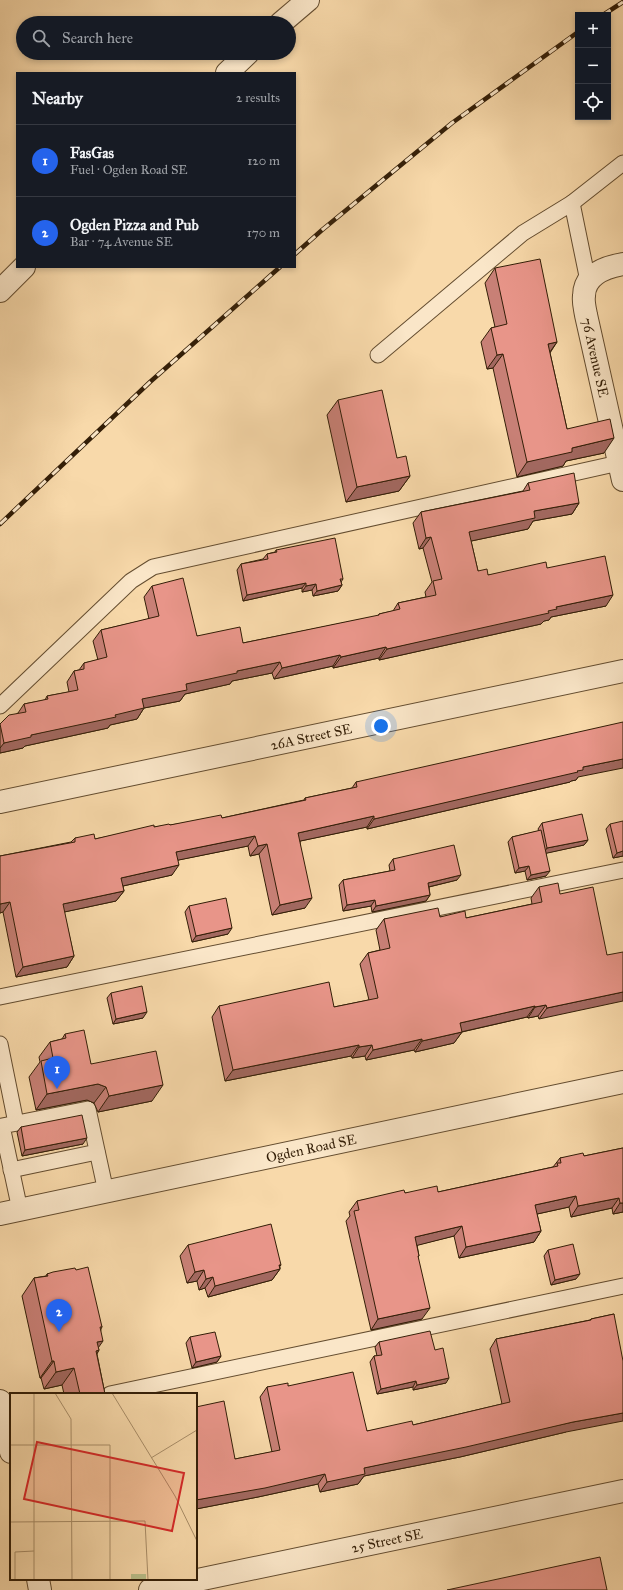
<!DOCTYPE html>
<html lang="en">
<head>
<meta charset="utf-8">
<style>
	:root { --surface:#171b24; --page:#242831; --text:#f1f3f6; --muted:#9ea1a6; --line:#363941; --accent:#2563eb }
	body { margin:0; font-family:"IM FELL Great Primer",serif; background:var(--page); color:var(--text) }
	.controls { position:absolute; right:12px; top:12px; display:grid; overflow:hidden; border-radius:0px; box-shadow:0 2px 6px #0003 }
	.controls button { width:36px; height:36px; display:grid; place-items:center; padding:0; border:0; border-bottom:1px solid var(--line); background:var(--surface); color:var(--text); font:20px sans-serif }
	.you { position:absolute; left:381px; top:726px; width:14px; height:14px; margin:-10px; border:3px solid #fff; border-radius:50%; background:#1a73e8; box-shadow:0 0 0 6px #1a73e833 }
	.badge { display:grid; place-items:center; width:26px; height:26px; border-radius:50%; background:var(--accent); color:#fff; font-size:13px; font-weight:700 }
	.pin { position:absolute; translate:-50% -33px; filter:drop-shadow(0 1px 2px #0008) }
	.pin::after { content:''; position:absolute; top:21px; width:14px; height:12px; background:inherit; clip-path:polygon(0 0,100% 0,50% 100%) }
	.list { margin:0; padding:0; list-style:none }
	h2 { display:flex; justify-content:space-between; align-items:center; height:52px; margin:0; padding:0 16px; font-size:17px }
	h2 small { font-size:13px; font-weight:400; color:var(--muted) }
	.list li { display:grid; grid-template-columns:26px 1fr auto; gap:12px; align-items:center; box-sizing:border-box; height:72px; padding:0 16px; border-top:1px solid var(--line) }
	.list b { display:block; font-size:15px; white-space:nowrap }
	.list p { margin:0; font-size:13px; white-space:nowrap; color:var(--muted) }
	.list em { font-size:13px; font-style:normal; color:var(--muted) }
	.icon { flex:none; width:22px; height:22px; fill:none; stroke:currentColor; stroke-width:2; stroke-linecap:round; stroke-linejoin:round }
	.map { position:relative; flex:none; width:623px; height:1590px; overflow:hidden }
	.search { position:absolute; background:var(--surface); box-shadow:0 2px 6px #0003; left:16px; top:16px; width:280px; height:44px; display:flex; align-items:center; gap:10px; box-sizing:border-box; padding:0 14px; border-radius:22px; color:var(--muted); font-size:15px }
	.panel { position:absolute; background:var(--surface); box-shadow:0 2px 6px #0003; left:16px; top:72px; width:280px; height:196px; border-radius:0px }
	.map>svg:first-child { display:block }
	.lines { fill:none; stroke-linecap:round; stroke-linejoin:round }
	.service-casing { stroke:#644d30; stroke-width:17 }
	.minor-casing { stroke:#644d30; stroke-width:24 }
	.tertiary-casing { stroke:#644d30; stroke-width:24 }
	.service { stroke:#fae6c8; stroke-width:15 }
	.minor { stroke:#fae6c8; stroke-width:22 }
	.tertiary { stroke:#fae6c8; stroke-width:22 }
	.rail-casing { stroke:#331e07; stroke-width:4.5 }
	.rail { stroke:#fae6c8; stroke-width:3; stroke-dasharray:9; stroke-linecap:butt }
	.wall { fill:#c88076; stroke:#331e07 }
	.shaded-wall { fill:#a26860; stroke:#331e07 }
	.building { fill:#e89589; stroke:#331e07 }
	.labels { text-anchor:middle; stroke-width:3; stroke-linejoin:round; paint-order:stroke }
	.street-label { font-size:14px; fill:#331e07; stroke:#fae6c8 }
	.inset-road { fill:none; stroke:#a98e69; stroke-width:1 }
	.view { fill:#d62828; fill-opacity:0.15; stroke:#d62828; stroke-width:2 }
	.inset-edge { fill:none; stroke:#331e07; stroke-width:2 }
</style>
</head>
<body>
<div class="map">
<svg width="623" height="1590" viewBox="0 0 623 1590">
	<rect width="100%" height="100%" fill="#f8d9aa"/>
	<filter id="stains"><feTurbulence type="fractalNoise" baseFrequency=".005" numOctaves="4"/><feColorMatrix values="0 0 0 0 .2 0 0 0 0 .09 0 0 0 0 .02 0 0 0 .5 -.17"/></filter>
	<radialGradient id="worn" r=".72"><stop offset=".6" stop-color="#630" stop-opacity="0"/><stop offset="1" stop-color="#630" stop-opacity=".3"/></radialGradient>
	<g class="lines">
		<defs>
			<g id="service">
				<path d="M572 203 623 163"/>
				<path d="M378 355 523 233 572 203 588 281"/>
				<path d="M0 706 131 581 153 567 623 462"/>
				<path d="M0 997 623 870"/>
				<path d="M0 1044 16 1123"/>
				<path d="M11 1170 97 1152"/>
				<path d="M20 1210 2 1126 88 1109 106 1192"/>
				<path d="M110 1394 623 1286"/>
			</g>
			<g id="minor">
				<path d="M281 23 308 0"/>
				<path d="M227 73 248 53"/>
				<path id="s1" d="M623 264C606 267 584 274 584 296 583 302 585 309 586 315L623 480"/>
				<path d="M0 291 24 267"/>
				<path id="s2" d="M0 802 623 671"/>
				<path d="M0 1401 11 1452"/>
				<path d="M38 1579 40 1590"/>
				<path id="s3" d="M150 1590 623 1491"/>
			</g>
			<g id="tertiary">
				<path id="s4" d="M0 1214 623 1082"/>
			</g>
		</defs>
		<use href="#service" class="service-casing"/>
		<use href="#minor" class="minor-casing"/>
		<use href="#tertiary" class="tertiary-casing"/>
		<use href="#service" class="service"/>
		<use href="#minor" class="minor"/>
		<use href="#tertiary" class="tertiary"/>
		<defs>
			<g id="rail">
				<path d="M603 15 623 2"/>
				<path d="M295 254 322 230 452 123 578 32"/>
				<path d="M0 524 150 382 280 267"/>
			</g>
		</defs>
		<use href="#rail" class="rail-casing"/>
		<use href="#rail" class="rail"/>
	</g>
	<g class="wall">
		<path d="M495 268 557 342 550 353 567 429 604 453 566 461 563 466 517 477 493 368 487 369 481 342 491 328 495 327 485 283Z"/>
		<path d="M338 400 397 458 410 476 399 491 346 502 327 415Z"/>
		<path d="M528 483 579 503 572 514 533 521 528 529 471 541 478 571 488 575 547 568 606 606 551 617 549 620 544 621 541 624 379 660V658L333 668V666L274 679 272 673 232 681 230 684 185 694 180 701 144 708 137 719 110 725 108 728 25 746 23 748 0 753V724L18 713 24 704 45 700 47 696 69 692 67 682 74 671 79 670 84 663 98 660 93 641 101 630 149 619 144 597 152 586 197 636 243 643 378 616 379 614 393 611 398 603 426 597 425 592 432 582 423 548 419 549 413 523 421 512 523 491Z"/>
		<path d="M276 550 343 579 341 582 342 585 338 591 313 596 312 590 302 592V588L243 601 237 570 241 564 263 559 267 554 275 552Z"/>
		<path d="M578 777 576 780 571 781 570 782 367 829V827L300 841 305 908 272 915 259 854 250 856 248 846 178 860 172 875 123 886 124 891 116 901 64 912 74 956 67 967 16 977 3 912 0 913V856L71 842 75 838 95 839 154 827 170 825 222 818 304 800 305 798 352 788 356 782Z"/>
		<path d="M542 823 588 840 584 845 546 853V876L527 880 525 871 515 873 508 842 512 837 539 831 538 829Z"/>
		<path d="M610 824 623 856 613 858 606 829Z"/>
		<path d="M393 859 457 880 429 887 430 895 426 901 372 912 371 906 343 911 339 885 343 880 390 871 389 865Z"/>
		<path d="M539 887 560 894 607 955 539 1019 538 1016 528 1018 527 1017 462 1032 454 1043 415 1052 414 1050 366 1060 365 1056 352 1058 351 1056 225 1081 212 1017 219 1006 334 1007 369 1000 360 964 368 953 380 950 376 930 384 919 440 917 466 918 532 904 531 898Z"/>
		<path d="M189 906 228 934 192 942 185 912Z"/>
		<path d="M111 993 143 1018 113 1024 107 998Z"/>
		<path d="M65 1034 91 1064 152 1101 98 1112 94 1103 87 1100 36 1110 29 1077 40 1062 39 1057 50 1042 62 1039Z"/>
		<path d="M21 1127 83 1144 22 1156 17 1132Z"/>
		<path d="M623 1148V1212L613 1214 612 1208 571 1217 569 1207 537 1214 541 1231 534 1242 459 1258 454 1236 417 1245 419 1256 418 1257 422 1319 371 1330 346 1221 350 1216 349 1212 357 1201 405 1193 438 1192 553 1167 560 1158 584 1156Z"/>
		<path d="M188 1245 280 1267V1269L272 1280 208 1297 205 1288 199 1290 197 1281 187 1283 180 1256Z"/>
		<path d="M548 1250 576 1279 551 1285 544 1256Z"/>
		<path d="M76 1270 102 1327 101 1329 98 1348 99 1350 97 1354 105 1394H64L62 1385 44 1389 41 1378H40L22 1296 34 1278 46 1276 47 1274Z"/>
		<path d="M614 1314 566 1432 460 1457 364 1476 358 1484 320 1492 318 1484 258 1497 196 1509V1407L235 1459 272 1452 260 1397 267 1387 288 1386 367 1431 413 1425 502 1404 490 1349 496 1339 590 1320 591 1319Z"/>
		<path d="M190 1337 221 1356 217 1362 192 1368 186 1343Z"/>
		<path d="M379 1342 435 1350 446 1383 413 1390V1387L377 1394 370 1362 374 1356H377L375 1347Z"/>
	</g>
	<g class="shaded-wall">
		<path d="M557 342 547 356 548 344Z"/>
		<path d="M503 354 493 368 487 369 497 355Z"/>
		<path d="M614 438 604 453 566 461 563 466 517 477 527 462 572 448Z"/>
		<path d="M410 476 399 491 346 502 357 487Z"/>
		<path d="M579 503 572 514 533 521 528 529 462 543 469 532 534 511Z"/>
		<path d="M431 537 423 548 419 549 426 538Z"/>
		<path d="M306 583 302 588 243 601 247 595Z"/>
		<path d="M316 584 312 590 302 592 306 586Z"/>
		<path d="M342 585 338 591 313 596 317 591Z"/>
		<path d="M613 595 606 606 551 617 549 620 544 621 541 624 379 660 387 649 548 611 556 607Z"/>
		<path d="M386 647 379 658 333 668 341 657Z"/>
		<path d="M340 655 333 666 274 679 282 668Z"/>
		<path d="M280 662 272 673 232 681 230 684 185 694 180 701 144 708 137 719 110 725 108 728 25 746 23 748 0 753V748L4 743 31 735 115 715 142 699 186 684 237 671Z"/>
		<path d="M623 759V768L578 777 576 780 571 781 570 782 367 829 374 819 577 771 583 767Z"/>
		<path d="M374 816 367 827 291 843 298 833Z"/>
		<path d="M255 836 248 846 169 862 176 852Z"/>
		<path d="M588 840 584 845 543 854 547 848Z"/>
		<path d="M267 844 259 854 250 856 258 846Z"/>
		<path d="M623 851V856L613 858 617 853Z"/>
		<path d="M179 865 172 875 114 888 121 878Z"/>
		<path d="M529 866 525 871 515 873 519 868Z"/>
		<path d="M550 871 546 876 527 880 531 875Z"/>
		<path d="M461 875 457 880 424 888 428 883Z"/>
		<path d="M124 891 116 901 55 914 63 904Z"/>
		<path d="M430 895 426 901 372 912 376 906Z"/>
		<path d="M312 898 305 908 272 915 280 905Z"/>
		<path d="M375 900 371 906 343 911 347 905Z"/>
		<path d="M10 902 3 912 0 913V904Z"/>
		<path d="M232 928 228 934 192 942 196 936Z"/>
		<path d="M74 956 67 967 16 977 23 967Z"/>
		<path d="M623 992V1001L539 1019 547 1008Z"/>
		<path d="M546 1005 538 1016 528 1018 535 1007Z"/>
		<path d="M535 1006 527 1017 452 1034 460 1023Z"/>
		<path d="M147 1012 143 1018 113 1024 116 1019Z"/>
		<path d="M462 1032 454 1043 415 1052 422 1041Z"/>
		<path d="M422 1039 414 1050 366 1060 373 1050Z"/>
		<path d="M359 1045 351 1056 225 1081 233 1070Z"/>
		<path d="M372 1045 365 1056 352 1058 359 1047Z"/>
		<path d="M98 1084 106 1087 94 1103 87 1100 36 1110 47 1094Z"/>
		<path d="M163 1085 152 1101 98 1112 109 1096Z"/>
		<path d="M87 1138 83 1144 22 1156 25 1150Z"/>
		<path d="M576 1196 569 1207 528 1216 535 1205Z"/>
		<path d="M619 1198 612 1208 571 1217 578 1206Z"/>
		<path d="M620 1203H623V1212L613 1214Z"/>
		<path d="M462 1226 454 1236 407 1248 415 1237Z"/>
		<path d="M541 1231 534 1242 459 1258 466 1247Z"/>
		<path d="M281 1265 278 1269H280L272 1280 208 1297 215 1286Z"/>
		<path d="M204 1270 197 1281 187 1283 195 1272Z"/>
		<path d="M580 1274 576 1279 551 1285 555 1280Z"/>
		<path d="M213 1277 205 1288 199 1290 206 1279Z"/>
		<path d="M430 1308 422 1319 371 1330 378 1319Z"/>
		<path d="M103 1341 96 1351 99 1350 87 1368 97 1342Z"/>
		<path d="M221 1356 217 1362 192 1368 196 1362Z"/>
		<path d="M52 1361H54L41 1378H40Z"/>
		<path d="M74 1368 62 1385 44 1389 56 1372Z"/>
		<path d="M449 1378 446 1383 413 1390 417 1385Z"/>
		<path d="M416 1381 413 1387 377 1394 381 1389Z"/>
		<path d="M623 1413V1421L566 1432 460 1457 364 1476 358 1484 320 1492 327 1482 364 1468 573 1422Z"/>
		<path d="M325 1474 318 1484 258 1497 196 1509V1500Z"/>
	</g>
	<g class="building">
		<path d="M540 259 557 342 548 344 567 429 610 419 614 438 572 448V452L527 462 503 354 497 355 491 328 507 324 495 268Z"/>
		<path d="M382 390 397 458 406 456 410 476 357 487 338 400Z"/>
		<path d="M574 473 579 503 534 511 535 518 469 532 478 571 487 569 488 575 546 562 547 568 605 556 613 595 556 607 557 609 548 611 549 613 387 649 386 647 341 657 340 655 282 668 280 662 237 671V673L186 684 187 690 142 699 144 708 115 715 116 717 31 735V737L4 743 0 724 9 715 26 712 24 704 48 699 47 696 78 690 74 671 84 669V663L107 657 101 630 159 616 152 586 183 578 197 636 240 627 243 643 379 615V614L400 609 398 603 436 595 433 581 442 579 431 537 426 538 421 512 530 490 528 483Z"/>
		<path d="M335 538 343 579H340L342 585 317 591 316 584 306 586V583L247 595 241 564 268 559 267 554 277 552 276 550Z"/>
		<path d="M623 722V759L583 767V770L577 771 578 772 374 819V816L298 833 312 898 280 905 267 844 258 846 255 836 176 852 179 865 121 878 124 891 63 904 74 956 23 967 10 902 0 904V856L75 842V838L94 834 95 839 154 825V827L169 824 170 825 221 815 222 818 306 800 305 798 357 787 356 782Z"/>
		<path d="M582 814 588 840 547 848 542 823Z"/>
		<path d="M623 821V851L617 853 610 824Z"/>
		<path d="M541 830 550 871 531 875 529 866 519 868 512 837Z"/>
		<path d="M454 845 461 875 428 883 430 895 376 906 375 900 347 905 343 880 395 870 393 859Z"/>
		<path d="M558 883 560 894 593 887 607 955 623 952V992L547 1008 546 1005 535 1007V1006L460 1023 462 1032 422 1041V1039L373 1050 372 1045 359 1047V1045L233 1070 219 1006 329 982 334 1007 378 998 368 953 390 948 384 919 438 908 440 917 465 911 466 918 542 902 539 887Z"/>
		<path d="M226 898 232 928 196 936 189 906Z"/>
		<path d="M142 986 147 1012 116 1019 111 993Z"/>
		<path d="M84 1030 91 1064 156 1051 163 1085 109 1096 106 1087 98 1084 47 1094 41 1061 53 1058 50 1042 66 1038 65 1034Z"/>
		<path d="M82 1115 87 1138 25 1150 21 1127Z"/>
		<path d="M623 1148V1203H620L619 1198 578 1206 576 1196 535 1205 541 1231 466 1247 462 1226 415 1237 419 1256H418L430 1308 378 1319 354 1211 359 1210 357 1201 404 1190 405 1193 437 1186 438 1192 558 1166 557 1163H561L560 1158 583 1153 584 1156Z"/>
		<path d="M271 1224 281 1265H279L280 1269 215 1286 213 1277 206 1279 204 1270 195 1272 188 1245Z"/>
		<path d="M573 1244 580 1274 555 1280 548 1250Z"/>
		<path d="M88 1267 102 1327H100L103 1341 97 1342 99 1350 96 1351 105 1394H80L74 1368 56 1372 54 1361H52L34 1278 48 1276 47 1274 53 1272 75 1268 76 1270Z"/>
		<path d="M614 1314 623 1361V1413L573 1422 466 1447 364 1468 365 1474 327 1482 325 1474 265 1488 196 1500V1407L224 1401 235 1459 280 1450 267 1387 288 1383V1386L353 1372 367 1431 412 1421 413 1425 510 1402 496 1339 591 1320V1319Z"/>
		<path d="M430 1331 435 1350 443 1348 449 1378 417 1385 416 1381 381 1389 374 1356 382 1355 379 1342Z"/>
		<path d="M215 1332 221 1356 196 1362 190 1337Z"/>
		<path d="M600 1557 607 1590H447Z"/>
	</g>
	<g class="labels">
		<g class="street-label">
			<text dy="5" stroke="none"><textPath href="#s1" startOffset="118">76 Avenue SE</textPath></text>
			<text dy="5" stroke="none"><textPath href="#s2" startOffset="318">26A Street SE</textPath></text>
			<text dy="5" stroke="none"><textPath href="#s4" startOffset="318">Ogden Road SE</textPath></text>
			<text dy="5" stroke="none"><textPath href="#s3" startOffset="242">25 Street SE</textPath></text>
		</g>
	</g>
	<g transform="translate(10 1393)">
		<rect width="187" height="187" fill="#f8d9aa"/>
		<path d="M121 181H136V187H121Z" fill="#bac08b"/>
		<path class="inset-road" d="M45 0 61 26 62 187M102 0 165 103 187 148M0 52H100V187M141 65 187 37M0 129 135 128 138 187M5 187V159L24 158M24 187V0"/>
		<path class="view" d="M27 49 174 80 162 138 14 106Z"/>
		<rect width="187" height="187" class="inset-edge"/>
	</g>
	<rect width="100%" height="100%" filter="url(#stains)"/>
	<rect width="100%" height="100%" fill="url(#worn)"/>
</svg>
<div class="controls">
<button>+</button>
<button>−</button>
<button><svg class="icon" aria-label="locate" viewBox="0 0 24 24"><circle cx="12" cy="12" r="6"/><path d="M12 2v4M12 18v4M2 12h4M18 12h4"/></svg></button>
</div>
<div class="you"></div>
<div class="pin badge" style="left:57px;top:1089px">1</div>
<div class="pin badge" style="left:59px;top:1332px">2</div>
<div class="search"><svg class="icon" aria-label="search" viewBox="0 0 24 24"><circle cx="10" cy="10" r="6"/><path d="M15 15l6 6"/></svg>Search here</div>
<section class="panel">
<h2>Nearby<small>2 results</small></h2>
<ul class="list">
<li><span class="badge">1</span><div><b>FasGas</b><p>Fuel · Ogden Road SE</p></div><em>120 m</em></li>
<li><span class="badge">2</span><div><b>Ogden Pizza and Pub</b><p>Bar · 74 Avenue SE</p></div><em>170 m</em></li>
</ul>
</section>
</div>
</body>
</html>
